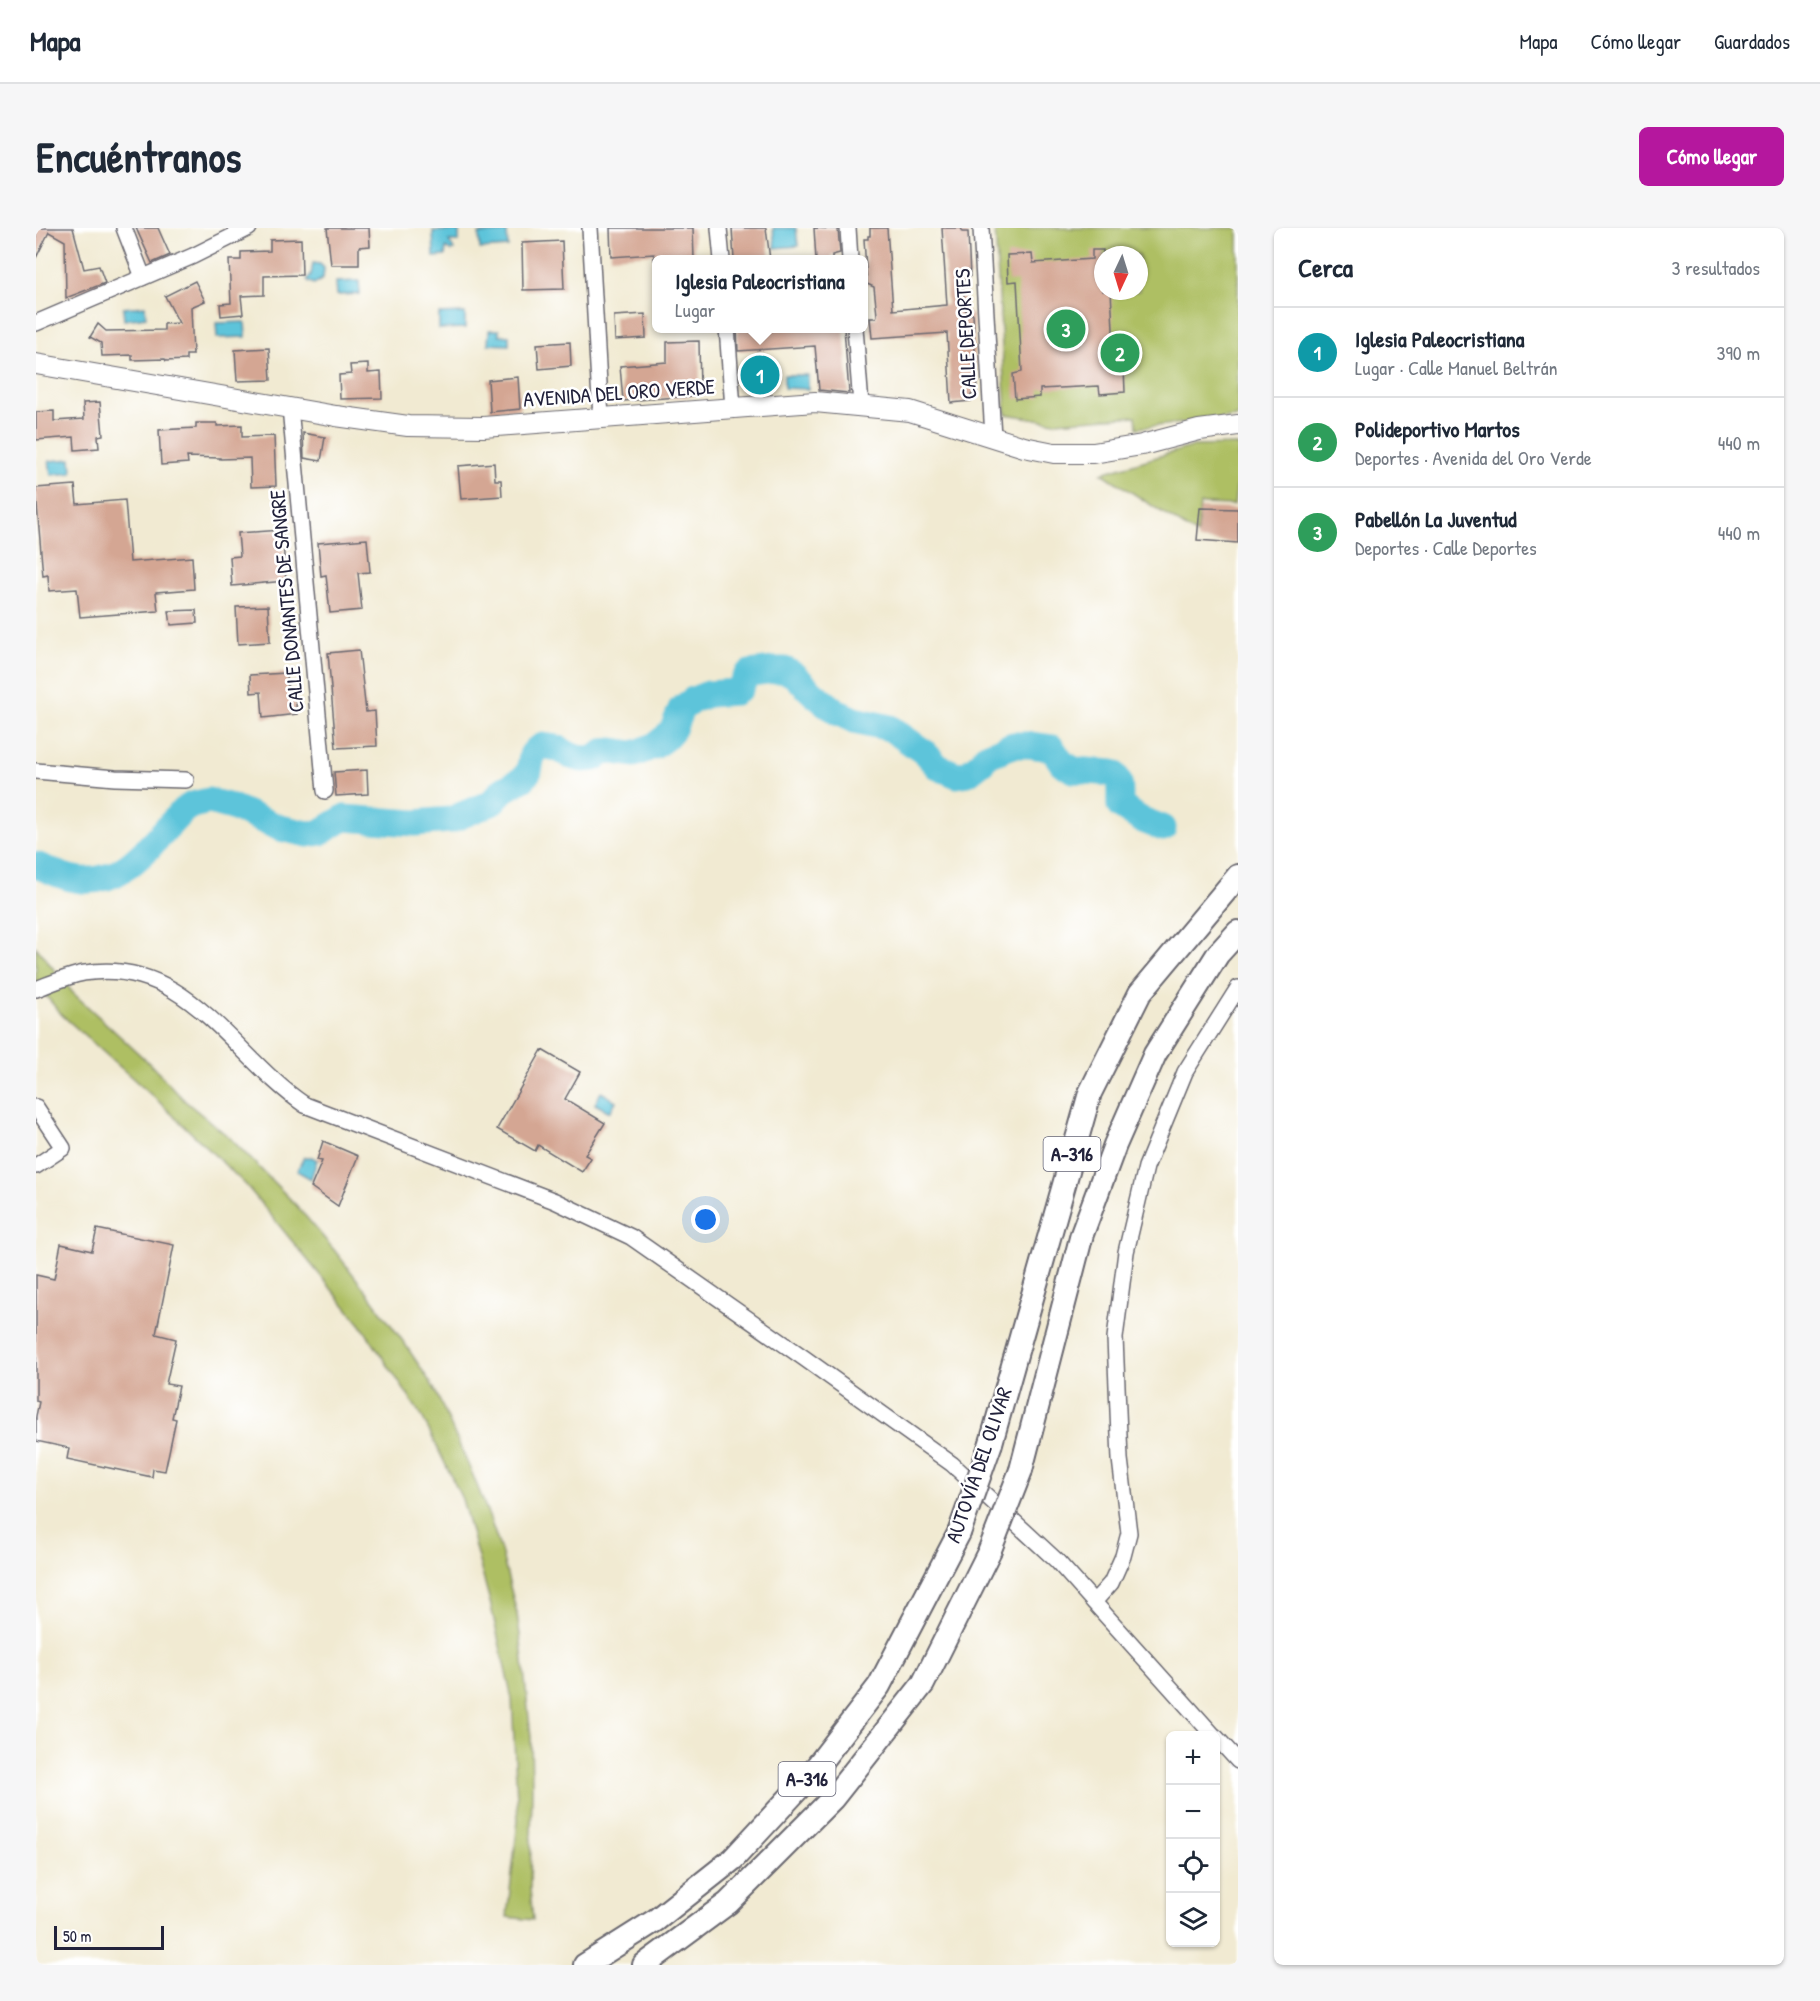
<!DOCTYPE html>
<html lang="es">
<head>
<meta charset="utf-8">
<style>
	:root { --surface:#fff; --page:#f6f6f7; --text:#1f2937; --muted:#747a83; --line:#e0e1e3; --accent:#b5179e }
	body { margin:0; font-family:"Patrick Hand",sans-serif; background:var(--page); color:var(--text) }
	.controls { position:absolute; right:18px; bottom:18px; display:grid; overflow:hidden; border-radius:9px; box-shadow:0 2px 4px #0004 }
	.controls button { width:54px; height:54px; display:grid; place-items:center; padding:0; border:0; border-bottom:2px solid var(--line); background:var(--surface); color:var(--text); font:30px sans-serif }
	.compass { position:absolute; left:1058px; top:18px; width:54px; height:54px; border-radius:50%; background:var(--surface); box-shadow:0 2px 4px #0004; rotate:184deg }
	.scale { position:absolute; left:18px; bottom:15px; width:110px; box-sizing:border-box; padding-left:6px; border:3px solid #22223b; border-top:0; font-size:16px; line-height:21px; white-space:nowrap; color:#22223b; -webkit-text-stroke:4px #fff; paint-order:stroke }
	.you { position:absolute; left:670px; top:992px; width:21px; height:21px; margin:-15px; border:4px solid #fff; border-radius:50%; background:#1a73e8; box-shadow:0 0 0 9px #1a73e833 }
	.badge { display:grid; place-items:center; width:39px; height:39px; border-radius:50%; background:var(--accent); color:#fff; font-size:20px; font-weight:700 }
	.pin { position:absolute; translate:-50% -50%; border:3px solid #fff; box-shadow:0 2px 6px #0006 }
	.popup { position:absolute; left:616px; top:27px; width:216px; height:78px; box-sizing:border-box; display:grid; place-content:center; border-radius:9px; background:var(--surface); filter:drop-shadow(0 2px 4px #0005); font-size:20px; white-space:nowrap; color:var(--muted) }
	.popup b { font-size:22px; color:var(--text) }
	.popup::after { content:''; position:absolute; left:50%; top:100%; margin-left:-12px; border:12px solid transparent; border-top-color:var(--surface) }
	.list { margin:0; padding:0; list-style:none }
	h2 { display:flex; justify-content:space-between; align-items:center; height:78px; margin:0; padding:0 24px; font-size:26px }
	h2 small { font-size:20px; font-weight:400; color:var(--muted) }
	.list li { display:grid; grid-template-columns:39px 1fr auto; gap:18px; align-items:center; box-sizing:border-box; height:90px; padding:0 24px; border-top:2px solid var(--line) }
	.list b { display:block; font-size:22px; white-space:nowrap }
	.list p { margin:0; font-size:20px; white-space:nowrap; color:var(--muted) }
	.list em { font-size:20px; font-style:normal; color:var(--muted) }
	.icon { flex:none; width:33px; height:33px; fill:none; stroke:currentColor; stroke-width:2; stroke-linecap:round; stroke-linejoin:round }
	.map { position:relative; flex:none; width:1202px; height:1737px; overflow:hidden; border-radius:9px }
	header { display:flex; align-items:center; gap:36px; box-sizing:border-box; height:84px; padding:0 30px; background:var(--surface); border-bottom:2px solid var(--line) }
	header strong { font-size:28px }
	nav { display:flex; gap:33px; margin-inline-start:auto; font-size:21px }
	.intro { display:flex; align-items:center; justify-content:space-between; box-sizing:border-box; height:144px; padding:0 36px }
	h1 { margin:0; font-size:42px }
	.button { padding:15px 27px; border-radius:9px; background:var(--accent); color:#fff; font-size:21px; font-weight:700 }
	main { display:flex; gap:36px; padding:0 36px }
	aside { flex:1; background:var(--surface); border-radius:9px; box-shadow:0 2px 4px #0004 }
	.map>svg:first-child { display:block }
	.green { fill:#aebf63; stroke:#68704f; stroke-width:1.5; fill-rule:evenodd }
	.water { fill:#5dc4da; stroke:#40738a; stroke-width:1.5 }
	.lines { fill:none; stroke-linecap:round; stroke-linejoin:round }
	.river { stroke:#5dc4da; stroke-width:27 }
	.building { fill:#d4a693 }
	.minor-casing { stroke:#6a6870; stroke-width:18 }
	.major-casing { stroke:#6a6870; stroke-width:22 }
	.highway-casing { stroke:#6a6870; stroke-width:26 }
	.minor { stroke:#fff; stroke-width:15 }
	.major { stroke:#fff; stroke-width:20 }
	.highway { stroke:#fff; stroke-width:22 }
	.highway-bridge-casing { stroke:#6a6870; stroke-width:26; stroke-linecap:butt }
	.highway-bridge { stroke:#fff; stroke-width:22 }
	.labels { text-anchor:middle; stroke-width:5; stroke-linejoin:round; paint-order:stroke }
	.shield { fill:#fff; stroke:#646476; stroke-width:1.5 }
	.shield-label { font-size:20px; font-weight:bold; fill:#22223b }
	.street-label { font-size:21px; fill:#22223b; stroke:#fff }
</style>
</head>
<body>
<header>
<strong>Mapa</strong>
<nav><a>Mapa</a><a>Cómo llegar</a><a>Guardados</a></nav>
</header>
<div class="intro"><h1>Encuéntranos</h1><a class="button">Cómo llegar</a></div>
<main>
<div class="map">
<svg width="1202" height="1737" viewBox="0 0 1202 1737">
	<rect width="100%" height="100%" fill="#fff"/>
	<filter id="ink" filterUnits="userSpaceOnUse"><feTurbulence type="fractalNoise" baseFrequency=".0167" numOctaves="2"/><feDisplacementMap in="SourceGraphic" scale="12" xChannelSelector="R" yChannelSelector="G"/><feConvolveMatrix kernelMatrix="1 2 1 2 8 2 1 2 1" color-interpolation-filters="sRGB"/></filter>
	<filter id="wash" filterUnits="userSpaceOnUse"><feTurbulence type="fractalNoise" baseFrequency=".008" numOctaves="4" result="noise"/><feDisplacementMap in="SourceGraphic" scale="24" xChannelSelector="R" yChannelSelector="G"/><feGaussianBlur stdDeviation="1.35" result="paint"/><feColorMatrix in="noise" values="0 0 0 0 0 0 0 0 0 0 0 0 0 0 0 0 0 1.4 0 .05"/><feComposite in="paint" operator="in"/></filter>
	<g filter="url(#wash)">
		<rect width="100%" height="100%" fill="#f1ead2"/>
		<g class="green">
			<path d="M959 0H1202V189L1101 200 1100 188 1019 194 970 186ZM1067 27H1103V63H1067Z"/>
			<path d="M1202 217V249L1198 277 1164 276 1161 307 1066 245 1158 218Z"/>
			<path d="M0 719 37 765 114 836 149 873 194 910 260 977 299 1023 333 1067 369 1116 398 1160 439 1252 454 1291 465 1323 481 1386 485 1414 495 1509 496 1562 494 1661 497 1692 471 1689 482 1592 476 1471 454 1374 426 1271 387 1190 325 1097 210 957 122 873 26 787 0 756Z"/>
		</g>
		<g class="water">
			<path d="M737 0H760L762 18 739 20Z"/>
			<path d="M397 3H423V13H413L418 22 414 23 410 20 409 28 398 29Z"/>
			<path d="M471 4 472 19 444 21 443 6Z"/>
			<path d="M277 35 284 36 288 40 287 51 278 56 273 54 271 51 275 47Z"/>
			<path d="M323 53 324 66 301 67 300 54Z"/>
			<path d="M109 78 110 89 88 92 87 80Z"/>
			<path d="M429 85V100L403 101V86Z"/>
			<path d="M209 94 210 109 181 110 180 95Z"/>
			<path d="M453 102H463V107L473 108V117L452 116Z"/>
			<path d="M748 147H772V161L748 160Z"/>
			<path d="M35 231 36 245 15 247 13 233Z"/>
			<path d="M565 864 580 873 574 884 559 876Z"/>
			<path d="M268 929H276L281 932 275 951 261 943Z"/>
		</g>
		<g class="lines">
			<path class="river" d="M0 637C13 642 26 649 39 651 89 661 117 611 148 582L156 577 173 573 196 579 244 600 272 606 285 604 308 590 379 595 414 592 455 575 467 562 487 551 493 543 496 527 500 522 507 518 521 520 535 528 546 531 559 530 567 524 577 523 598 526 618 518 629 510 637 501 645 481 657 472 672 466 699 464 704 460 710 448 714 445 738 442H749L758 447 778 466 801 484 818 492 854 500 888 524 902 539 921 547 932 545 946 534 950 528 977 517H994L1016 520 1026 535 1038 542 1077 545C1087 555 1083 566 1084 578L1104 591 1127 600"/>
		</g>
		<g id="blocks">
			<g class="building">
				<path d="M0 0H37L48 41 63 38 69 55 30 70 29 13 13 4 0 30Z"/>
				<path d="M100 0H122L134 27 116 35Z"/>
				<path d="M291 0H333L334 18 323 19V37H295Z"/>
				<path d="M574 0H657L658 32H618V26L575 29Z"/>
				<path d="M696 0H730L734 32H698Z"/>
				<path d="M778 0 802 1 804 25 796 27V32H780Z"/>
				<path d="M834 0H851L857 82 911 77 906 0H925L927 4H932L934 49H930V52H927L928 76 930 83H932V86H937L941 164 935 167V173L915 175 911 105 836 110 834 90H840L841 87 838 59 831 56 828 11H832V8H834Z"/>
				<path d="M265 11 266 47 228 48V67L205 68 207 86 185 88 184 76 195 75 193 32H205V24L234 23V12Z"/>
				<path d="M526 13 528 61 487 62 486 15Z"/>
				<path d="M1056 22H1067V63H1075L1079 139H1088L1089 164 1064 166 1063 158 1004 161V169L979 171 977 146 986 144 981 53 972 54 971 27 996 26 997 35 1056 31Z"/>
				<path d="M159 53 169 73 155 79 157 127H150V132L130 133 129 131 96 132V127L66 128 65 115 54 109 62 96 70 103 128 102V96L143 95 129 68Z"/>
				<path d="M609 86 610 110 579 112 578 88Z"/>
				<path d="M701 100H808L813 165 783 162 779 118 702 123Z"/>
				<path d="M663 113 664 162H657V168L587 173 584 138 631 134V114Z"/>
				<path d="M534 114 535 138 503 141 501 116Z"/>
				<path d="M233 120 235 152 201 153 199 122Z"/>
				<path d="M332 136V145L345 144 346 170 304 171 303 147 315 146 314 137Z"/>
				<path d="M482 149 484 181 454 184 452 152Z"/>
				<path d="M64 174 67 207 62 208 63 220 39 222 38 209 0 212V184L18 183V193L48 191 47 175Z"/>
				<path d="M160 195H181V198L206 197V209L238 208 240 258 215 259 214 230 184 231V230L151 229 152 235 125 237 123 202 160 200Z"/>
				<path d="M267 205 289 209 285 233 268 230Z"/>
				<path d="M458 235 459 252H465L466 268 425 271 422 238Z"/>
				<path d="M39 257 41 276 89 272 94 334 156 329 158 361 120 364 122 383 44 389 41 361 13 363 12 347 7 348 0 265V260Z"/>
				<path d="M1164 280 1202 281V315L1161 312Z"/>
				<path d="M246 302 250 353 196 358 194 329 204 328 202 305Z"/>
				<path d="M331 311 334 344 322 345 326 382 294 385 290 347 285 348 282 315Z"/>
				<path d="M232 378 234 414 202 416 200 379Z"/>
				<path d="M160 382 161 395 135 397 133 383Z"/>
				<path d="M323 422 330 484 339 483 341 518 300 520 292 425Z"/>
				<path d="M251 445 252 466H259L261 486 227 490 225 464 215 465 214 447Z"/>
				<path d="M331 542 332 566 300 568 298 544Z"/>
				<path d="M506 822 544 844 529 871 569 895 549 927 555 930 546 944 502 917 499 923 461 901Z"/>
				<path d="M287 913 322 928 302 978 275 959 286 933 281 932Z"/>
				<path d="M61 1001 138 1017 120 1106 140 1111 130 1156 143 1158 136 1190 140 1191 129 1243 117 1241 116 1249 31 1231 33 1220 0 1213V1188L3 1174 0 1173V1047L18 1051 25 1016 56 1023Z"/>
			</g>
		</g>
	</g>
	<g filter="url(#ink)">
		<use href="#blocks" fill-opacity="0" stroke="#6a6870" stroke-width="1.5"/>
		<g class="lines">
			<defs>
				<g id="minor">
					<path d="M88 0 107 49"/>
					<path d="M554 0 565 190"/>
					<path d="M683 0 686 32"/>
					<path d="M812 0 814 32"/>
					<path d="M945 0 957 209"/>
					<path d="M0 95 157 28 213 0"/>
					<path d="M691 100 697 180"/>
					<path d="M819 100 825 177"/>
					<path d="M254 179 289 563"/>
					<path d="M0 543 79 550 150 552"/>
					<path d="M0 761C16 755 32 748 48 745 151 728 196 828 269 877L519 973 595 1009 768 1130 916 1236 1021 1333 1178 1508"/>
					<path d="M0 879 27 920 0 938"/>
					<path d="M1058 1374 1075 1355 1087 1328 1093 1305 1084 1231 1079 1110 1090 1024 1110 939 1149 844 1202 760"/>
					<path d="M1180 1509 1202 1533"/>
				</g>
				<path id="major" d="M0 136 300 188 372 198 447 199 779 174 874 183 988 219 1018 225H1057L1106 217 1163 202 1202 197"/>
				<g id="highway">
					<path d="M955 1215 1054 865 1104 765 1202 648"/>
					<path d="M985 1242 1046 1006 1079 917 1119 826 1182 726 1202 704"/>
					<path d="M549 1737 620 1692 697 1631 772 1550 843 1458 923 1305"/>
					<path d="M608 1737 692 1675 797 1570 887 1456 953 1324"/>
				</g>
			</defs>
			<use href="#minor" class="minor-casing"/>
			<use href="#major" class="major-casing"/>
			<use href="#highway" class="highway-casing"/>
			<use href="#minor" class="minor"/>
			<use href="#major" class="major"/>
			<use href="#highway" class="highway"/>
			<defs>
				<g id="highway-bridge">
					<path d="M923 1305 955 1215"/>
					<path d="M953 1324 985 1242"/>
				</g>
			</defs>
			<use href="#highway-bridge" class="highway-bridge-casing"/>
			<use href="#highway-bridge" class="highway-bridge"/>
		</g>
	</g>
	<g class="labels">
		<g class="shield">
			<rect x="1007.5" y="909" width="57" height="34" rx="4.5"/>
			<rect x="742.5" y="1534" width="57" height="34" rx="4.5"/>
		</g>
		<g class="shield-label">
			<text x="1036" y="933">A-316</text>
			<text x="771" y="1558">A-316</text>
		</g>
		<g class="street-label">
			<text transform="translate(930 106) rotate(-93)" y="7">CALLE DEPORTES</text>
			<text transform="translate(583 165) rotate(-4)" y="7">AVENIDA DEL ORO VERDE</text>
			<text transform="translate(251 373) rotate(-95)" y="7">CALLE DONANTES DE SANGRE</text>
			<text transform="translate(943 1237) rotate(-71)" y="7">AUTOVÍA DEL OLIVAR</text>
		</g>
	</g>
</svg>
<div class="controls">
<button>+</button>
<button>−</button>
<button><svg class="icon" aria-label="locate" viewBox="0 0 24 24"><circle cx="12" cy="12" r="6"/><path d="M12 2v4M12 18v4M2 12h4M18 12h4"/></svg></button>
<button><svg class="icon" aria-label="layers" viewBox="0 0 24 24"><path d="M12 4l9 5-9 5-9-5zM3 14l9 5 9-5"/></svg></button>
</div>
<svg class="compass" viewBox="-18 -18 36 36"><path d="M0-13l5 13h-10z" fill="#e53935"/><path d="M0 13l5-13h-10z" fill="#747a83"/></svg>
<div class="scale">50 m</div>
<div class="you"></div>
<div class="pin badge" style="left:724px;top:147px;background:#0f9aa8">1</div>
<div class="popup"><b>Iglesia Paleocristiana</b>Lugar</div>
<div class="pin badge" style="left:1084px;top:125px;background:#2e9e5b">2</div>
<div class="pin badge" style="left:1030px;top:101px;background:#2e9e5b">3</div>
</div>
<aside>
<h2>Cerca<small>3 resultados</small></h2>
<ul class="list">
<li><span class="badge" style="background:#0f9aa8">1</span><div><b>Iglesia Paleocristiana</b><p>Lugar · Calle Manuel Beltrán</p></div><em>390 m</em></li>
<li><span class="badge" style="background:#2e9e5b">2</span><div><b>Polideportivo Martos</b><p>Deportes · Avenida del Oro Verde</p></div><em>440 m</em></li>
<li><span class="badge" style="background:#2e9e5b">3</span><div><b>Pabellón La Juventud</b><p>Deportes · Calle Deportes</p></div><em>440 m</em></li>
</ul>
</aside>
</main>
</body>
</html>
